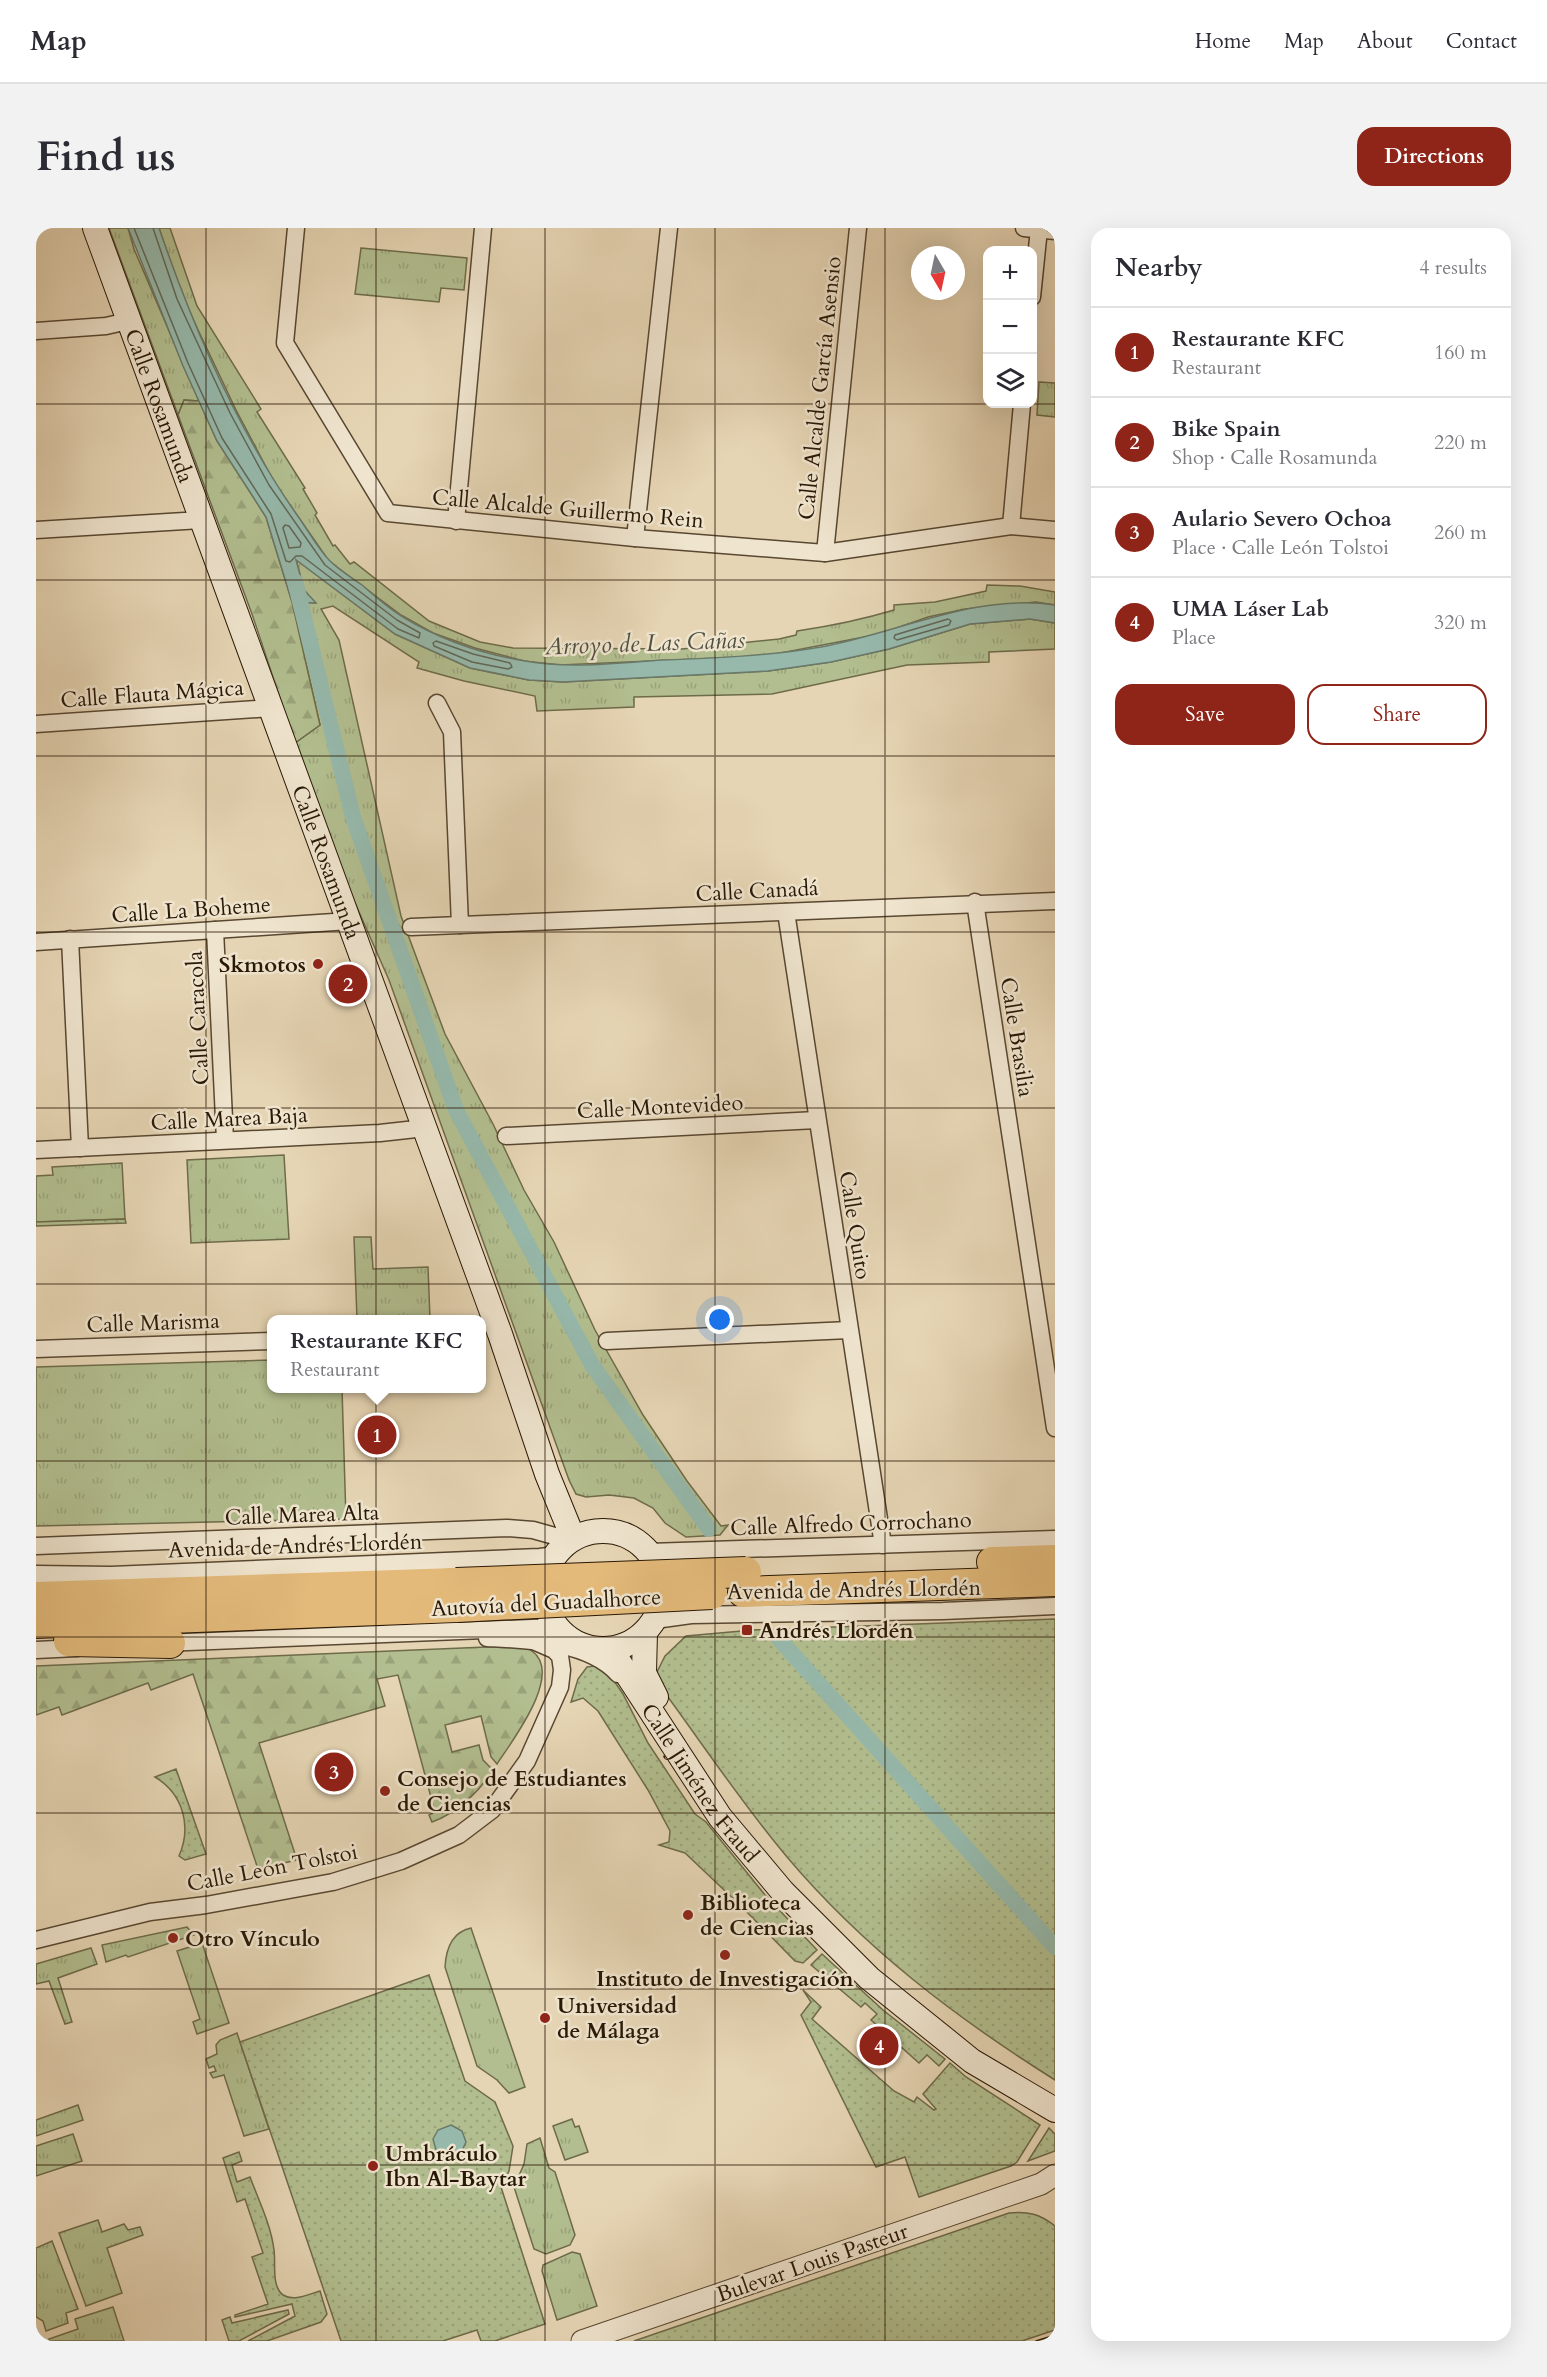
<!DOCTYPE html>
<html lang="en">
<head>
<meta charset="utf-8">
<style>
	:root { --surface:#fff; --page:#f2f2f3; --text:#2b2b33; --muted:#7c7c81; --line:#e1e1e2; --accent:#8f2418 }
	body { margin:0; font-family:Cardo,serif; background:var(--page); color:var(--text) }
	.controls { position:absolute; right:18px; top:18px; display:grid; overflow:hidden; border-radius:12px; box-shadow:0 6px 24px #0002 }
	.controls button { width:54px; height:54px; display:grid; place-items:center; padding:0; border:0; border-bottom:2px solid var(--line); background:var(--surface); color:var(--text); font:30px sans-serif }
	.compass { position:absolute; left:875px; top:18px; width:54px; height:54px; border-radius:50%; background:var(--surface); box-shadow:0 6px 24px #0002; rotate:171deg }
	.you { position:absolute; left:684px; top:1092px; width:21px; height:21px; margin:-15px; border:4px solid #fff; border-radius:50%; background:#1a73e8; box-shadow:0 0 0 9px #1a73e833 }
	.badge { display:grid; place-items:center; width:39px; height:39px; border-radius:50%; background:var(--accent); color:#fff; font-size:20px; font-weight:700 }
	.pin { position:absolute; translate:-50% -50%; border:3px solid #fff; box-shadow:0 2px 6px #0006 }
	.popup { position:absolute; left:231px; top:1087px; width:219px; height:78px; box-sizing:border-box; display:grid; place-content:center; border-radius:12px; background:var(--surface); filter:drop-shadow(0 2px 4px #0005); font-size:20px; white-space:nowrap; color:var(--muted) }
	.popup b { font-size:22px; color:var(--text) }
	.popup::after { content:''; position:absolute; left:50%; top:100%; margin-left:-12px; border:12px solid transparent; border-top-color:var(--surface) }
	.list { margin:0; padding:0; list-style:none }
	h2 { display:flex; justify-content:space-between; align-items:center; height:78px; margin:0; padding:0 24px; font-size:26px }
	h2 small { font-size:20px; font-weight:400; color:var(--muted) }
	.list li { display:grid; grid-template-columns:39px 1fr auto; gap:18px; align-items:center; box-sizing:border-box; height:90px; padding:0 24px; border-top:2px solid var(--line) }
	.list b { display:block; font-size:22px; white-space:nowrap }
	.list p { margin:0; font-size:20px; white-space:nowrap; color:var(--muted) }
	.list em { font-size:20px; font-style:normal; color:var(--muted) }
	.actions { display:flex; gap:12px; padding:18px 24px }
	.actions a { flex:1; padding:14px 0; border:2px solid var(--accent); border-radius:18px; text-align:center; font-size:21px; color:var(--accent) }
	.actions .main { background:var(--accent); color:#fff }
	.icon { flex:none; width:33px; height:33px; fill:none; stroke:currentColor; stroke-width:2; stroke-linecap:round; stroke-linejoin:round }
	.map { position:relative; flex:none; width:1019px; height:2113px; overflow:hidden; border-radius:18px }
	header { display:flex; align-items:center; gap:36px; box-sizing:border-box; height:84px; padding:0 30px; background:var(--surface); border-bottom:2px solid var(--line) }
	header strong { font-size:28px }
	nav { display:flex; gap:33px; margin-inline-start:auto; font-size:21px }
	.intro { display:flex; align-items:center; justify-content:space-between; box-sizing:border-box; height:144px; padding:0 36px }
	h1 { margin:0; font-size:42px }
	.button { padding:15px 27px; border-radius:18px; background:var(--accent); color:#fff; font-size:21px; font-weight:700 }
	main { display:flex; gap:36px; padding:0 36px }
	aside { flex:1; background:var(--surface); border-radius:18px; box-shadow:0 6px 24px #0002 }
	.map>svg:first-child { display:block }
	.grass { fill:url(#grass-tufts); stroke:#6e6b4a; stroke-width:1.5 }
	.forest { fill:url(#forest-firs); stroke:#6e6b4a; stroke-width:1.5 }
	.park { fill:url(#park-dots); stroke:#6e6b4a; stroke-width:1.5 }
	.water { fill:#96b9ac; stroke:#6a7969; stroke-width:1.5 }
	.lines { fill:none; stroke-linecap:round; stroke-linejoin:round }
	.shore { stroke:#606858; stroke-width:1.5 }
	.canal { stroke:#96b9ac; stroke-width:16 }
	.minor-casing { stroke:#584731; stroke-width:19 }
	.tertiary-casing { stroke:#584731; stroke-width:23 }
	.secondary-casing { stroke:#291805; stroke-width:26 }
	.motorway-casing { stroke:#291805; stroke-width:32 }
	.minor { stroke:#efe4ce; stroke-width:16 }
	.tertiary { stroke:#efe4ce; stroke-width:21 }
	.secondary { stroke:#efe4ce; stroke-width:24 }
	.motorway { stroke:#e3ba7a; stroke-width:30 }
	.tram { stroke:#291805; stroke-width:1.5 }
	.motorway-bridge-casing { stroke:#291805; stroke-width:32; stroke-linecap:butt }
	.motorway-bridge { stroke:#e3ba7a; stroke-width:30 }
	.grid { fill:none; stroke:#291805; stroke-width:1.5; stroke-opacity:0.55 }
	.poi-dot { fill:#8f2418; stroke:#efe4ce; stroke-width:2 }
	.labels { text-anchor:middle; stroke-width:5; stroke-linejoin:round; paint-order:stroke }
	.street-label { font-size:22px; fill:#291805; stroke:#efe4ce }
	.poi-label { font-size:22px; font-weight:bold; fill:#291805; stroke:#efe4ce; text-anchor:start }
	.water-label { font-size:24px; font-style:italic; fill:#4f503f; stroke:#efe4ce }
</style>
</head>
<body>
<header>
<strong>Map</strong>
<nav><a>Home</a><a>Map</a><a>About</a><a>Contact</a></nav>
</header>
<div class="intro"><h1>Find us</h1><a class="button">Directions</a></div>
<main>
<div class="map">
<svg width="1019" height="2113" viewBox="0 0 1019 2113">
	<defs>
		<pattern id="grass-tufts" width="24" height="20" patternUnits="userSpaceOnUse" patternTransform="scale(1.5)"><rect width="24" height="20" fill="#b2be8f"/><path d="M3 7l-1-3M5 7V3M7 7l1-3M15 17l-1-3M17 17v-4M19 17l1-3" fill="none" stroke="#99a37a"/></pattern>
		<pattern id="forest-firs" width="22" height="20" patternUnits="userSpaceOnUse" patternTransform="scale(1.5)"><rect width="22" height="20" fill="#b2be8f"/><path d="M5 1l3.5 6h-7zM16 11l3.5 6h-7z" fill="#99a37a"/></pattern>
		<pattern id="park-dots" width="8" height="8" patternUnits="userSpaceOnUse" patternTransform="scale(1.5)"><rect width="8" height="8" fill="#b2be8f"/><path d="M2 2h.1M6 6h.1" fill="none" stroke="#99a37a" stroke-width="1.8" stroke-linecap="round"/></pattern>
	</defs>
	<rect width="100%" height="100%" fill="#e6d5b4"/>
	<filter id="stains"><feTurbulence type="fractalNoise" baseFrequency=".00333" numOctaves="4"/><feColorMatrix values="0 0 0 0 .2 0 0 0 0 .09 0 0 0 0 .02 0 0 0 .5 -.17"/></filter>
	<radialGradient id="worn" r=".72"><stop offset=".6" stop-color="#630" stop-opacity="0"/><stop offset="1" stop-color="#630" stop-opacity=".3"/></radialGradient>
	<g class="grass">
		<path d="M73 0H92L98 21 163 173 148 172 142 187Z"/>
		<path d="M123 0H134L161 78 225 181 221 184 269 260 267 261 281 285 279 287 297 318 299 317 314 336 318 334 393 393 444 414 477 420 646 421 743 411 760 407 761 403C795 398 825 392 858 382V377L899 374 950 363 951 357 984 358 1019 364V377L1000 374 929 381 892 389 844 406 729 428 524 437 488 433 439 420 397 405 365 387 293 333 238 254 200 182 146 68Z"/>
		<path d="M325 20 431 30 428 62 405 60 403 74 319 66Z"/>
		<path d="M1003 154 1019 155V189L1001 187Z"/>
		<path d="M260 331 359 406 434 440 493 452 527 454 732 443 795 434 853 421 934 396 994 391 1019 395V421L953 424V434L871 437 736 466 598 469V479L501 483 499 468 428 453 381 440 383 434 297 378 285 381 303 412 365 688 409 806 457 896 488 962 518 1014 559 1102 607 1187 651 1253 685 1298 692 1297 684 1307 650 1309 629 1295 617 1280 598 1270 573 1267 550 1269 540 1266 533 1252 353 752 305 643 259 515 284 497 256 374 279 375 268 362Z"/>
		<path d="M248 927 253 1011 155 1015 151 932Z"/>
		<path d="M86 935 89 991 0 994V948L17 947 16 939Z"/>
		<path d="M318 1009H335L337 1041 392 1039 394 1091H321Z"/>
		<path d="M236 1132V1160L306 1161 310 1291 0 1298V1139Z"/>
		<path d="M151 1699 158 1707 92 1729 90 1727 70 1734 66 1717Z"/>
		<path d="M435 1700 489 1859 473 1865 461 1852 441 1838 409 1739C410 1721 416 1704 435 1700Z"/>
		<path d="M166 1715 193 1795 161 1806 157 1794 164 1791 141 1723Z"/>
		<path d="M55 1720 61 1736 22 1750 36 1794 29 1796 13 1753 0 1756V1736Z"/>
		<path d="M201 1805 233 1901 208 1908 188 1847 177 1850 174 1845 180 1843 178 1838 173 1840 170 1831 181 1826 180 1817 184 1812Z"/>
		<path d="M42 1877 47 1892 0 1908V1892Z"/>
		<path d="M536 1891 539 1899 543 1898 552 1924 529 1932 517 1898Z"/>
		<path d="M37 1906 46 1933 0 1948V1918Z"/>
		<path d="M504 1910 513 1940 519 1944 539 2007 534 2017 510 2026 498 2021 478 1959 488 1936 491 1916Z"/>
		<path d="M62 1992 66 2004 88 1996 92 2002 104 1999 107 2007 71 2020 86 2065 50 2078 23 2005Z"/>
		<path d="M16 2013 42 2081 30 2085 32 2095 10 2103 7 2093 0 2089V2020Z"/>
		<path d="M536 2024 544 2026 561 2078 521 2092 506 2043 507 2037Z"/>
		<path d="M77 2079 88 2113H13V2111L42 2101 39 2091Z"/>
	</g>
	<g class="forest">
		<path d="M148 172 163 173 181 213 230 289 256 374 284 497 259 515 216 386 142 187Z"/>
		<path d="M474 1418C481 1419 490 1418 496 1423 528 1446 476 1513 461 1536L455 1529 445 1488 409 1497 416 1524 443 1517 447 1532 457 1542C443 1564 421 1585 396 1594L393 1587 399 1584 362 1447 341 1451 349 1478 223 1515 261 1632 222 1641 157 1446 115 1462 112 1455 26 1487 23 1479 0 1487V1438Z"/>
	</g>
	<g class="park">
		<path d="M89 991 90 995 0 998V994Z"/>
		<path d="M1019 1391V1852C919 1789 828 1720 751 1629 703 1572 662 1509 618 1450L629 1428 650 1408 717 1402Z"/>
		<path d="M558 1438 567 1441 574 1447 587 1466 612 1515 659 1586 670 1594 729 1667 781 1722 767 1735 759 1733 705 1678 649 1625 623 1617 633 1614 634 1603 612 1562 562 1483 547 1470 535 1474 542 1451 551 1439Z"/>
		<path d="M140 1541 170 1626 149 1632 143 1628C156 1598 147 1566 119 1549Z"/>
		<path d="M786 1726 847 1782 909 1831 903 1838 891 1827 883 1835 835 1792 841 1786 829 1775 825 1779 775 1737Z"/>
		<path d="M393 1747 429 1853 459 1874 477 1918 473 1943 465 1959 509 2096 459 2113H445L441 2102 407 2113H305L204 1814Z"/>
		<path d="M767 1762 785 1779 776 1791 858 1863 878 1874 881 1869 898 1882 900 1881 887 1866 914 1835 930 1849 1004 1897 981 1934 975 1938 883 1969 869 1929 840 1939 765 1787 775 1774Z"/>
		<path d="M1013 1900 1019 1906V1923L992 1933Z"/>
		<path d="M203 1924 206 1933 196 1937 201 1954 214 1949C223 1973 235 1997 238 2022 240 2035 235 2058 247 2067 258 2074 273 2066 284 2063L291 2086 285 2094 231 2113H212L259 2088 256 2076 199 2089V2087L232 2076 216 2029 227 2025 209 1971 201 1974 187 1930Z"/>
		<path d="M973 1985C992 1983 1004 1986 1019 1998V2102L986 2113H598Z"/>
		<path d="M252 2082 253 2086 203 2113H193L186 2092 194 2089 196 2095Z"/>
	</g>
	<g class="water">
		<path d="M92 0H123C157 99 200 200 261 287 272 302 281 320 294 333 303 342 316 350 326 357 339 368 352 380 367 389 403 411 447 426 489 433 534 441 581 435 626 432 679 430 732 428 785 419 862 405 939 365 1019 377V395L994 391 934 396 853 421 795 434 732 443 527 454 493 452 434 440 359 406 260 332 268 362 280 375 256 374 230 289 181 213 147 138Z"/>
		<path d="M415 1897 426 1903 430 1914 425 1925C416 1932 408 1931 400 1922L397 1911 402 1902Z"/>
	</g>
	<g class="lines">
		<g class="shore">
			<path d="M98 0 152 135 186 210 235 286 250 333 254 334 260 328H266L362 401 383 410 384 405 361 392 289 337 233 257 194 185 141 71 117 0"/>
			<path d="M249 297 253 298 265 315 264 319 253 320 247 300Z"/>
			<path d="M912 391 915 393 913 397 861 412 858 410 859 407Z"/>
			<path d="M400 413 437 426 474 435 476 439 472 441 436 434 398 418 397 415Z"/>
		</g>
		<g class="canal">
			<path d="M259 353 317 589 420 882 556 1137 673 1301"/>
			<path d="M743 1411 1019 1719"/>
		</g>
		<defs>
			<g id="minor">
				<path d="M260 0 249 115 352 285 599 310 789 325 975 298 1019 302"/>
				<path d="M988 0 1019 3"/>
				<path d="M996 69 1003 1"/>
				<path d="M0 103 70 98 92 93"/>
				<path d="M420 293 447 0"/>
				<path d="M975 298 986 176"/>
				<path d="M0 302 165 292"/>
				<path d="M599 310 633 0"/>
				<path d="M789 325 822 0"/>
				<path d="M401 475 416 504 424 697"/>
				<path d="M0 496 235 480"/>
				<path d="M939 674 1019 1200"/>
				<path d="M750 684 847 1317"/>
				<path d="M375 699 1019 673"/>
				<path d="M179 702 189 912"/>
				<path d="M34 711 44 920"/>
				<path d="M0 714 313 693"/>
				<path d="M470 908 781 892"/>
				<path d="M0 922 344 905 389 900"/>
				<path d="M571 1113 813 1102"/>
				<path d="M0 1121 236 1113"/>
				<path d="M0 1318 471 1300 497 1302 533 1312"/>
				<path d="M613 1324 1019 1311"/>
				<path d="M0 1346 75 1347 504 1329 520 1327"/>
				<path d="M619 1392 655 1387 907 1383 1019 1378"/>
				<path d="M451 1410C492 1412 552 1413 582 1446"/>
				<path d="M127 1415 520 1399"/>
				<path d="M0 1422 41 1420"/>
				<path d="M0 1712 114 1684 170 1677 297 1654 365 1633 423 1607 456 1582 491 1533 524 1459 526 1442 524 1428 518 1422 495 1412"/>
			</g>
			<path id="tertiary" d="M546 2113 1005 1956 1019 1947"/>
			<g id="secondary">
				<path id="s1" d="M59 0 464 1106 511 1246 533 1300 535 1311"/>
				<circle cx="567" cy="1362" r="59"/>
				<path d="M609 1404 608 1445 620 1469"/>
				<path id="s2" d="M570 1421 583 1434 684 1589 747 1664 833 1750 936 1833 1019 1882"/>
			</g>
			<g id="motorway">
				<path d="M956 1334 1019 1332"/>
				<path d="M707 1364 1019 1353"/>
				<path d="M0 1369 420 1355"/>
				<path d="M0 1395 421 1379"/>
				<path d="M33 1413 134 1415"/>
			</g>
		</defs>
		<use href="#minor" class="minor-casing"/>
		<use href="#tertiary" class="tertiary-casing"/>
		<use href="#secondary" class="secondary-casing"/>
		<use href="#motorway" class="motorway-casing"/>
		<use href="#minor" class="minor"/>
		<use href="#tertiary" class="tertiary"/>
		<use href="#secondary" class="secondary"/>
		<use href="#motorway" class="motorway"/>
		<path class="tram" d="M1000 2113 1019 2107"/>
		<defs>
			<g id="motorway-bridge">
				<path d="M420 1355 710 1344"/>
				<path d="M421 1379 676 1366"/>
			</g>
		</defs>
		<use href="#motorway-bridge" class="motorway-bridge-casing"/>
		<use href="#motorway-bridge" class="motorway-bridge"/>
	</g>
	<path class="grid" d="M170 0V2113M340 0V2113M509 0V2113M679 0V2113M849 0V2113M0 176H1019M0 352H1019M0 528H1019M0 704H1019M0 880H1019M0 1056H1019M0 1233H1019M0 1409H1019M0 1585H1019M0 1761H1019M0 1937H1019"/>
	<g class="poi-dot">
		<circle cx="282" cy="736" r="6"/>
		<rect x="705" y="1396" width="12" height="12" rx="3"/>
		<circle cx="349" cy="1563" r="6"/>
		<circle cx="652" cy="1687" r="6"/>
		<circle cx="137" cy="1710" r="6"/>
		<circle cx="689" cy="1727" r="6"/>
		<circle cx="509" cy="1790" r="6"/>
		<circle cx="337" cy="1938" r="6"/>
	</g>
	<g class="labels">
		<g class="street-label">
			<text transform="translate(783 160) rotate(-84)" y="8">Calle Alcalde García Asensio</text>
			<text dy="8" stroke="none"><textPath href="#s1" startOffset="189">Calle Rosamunda</textPath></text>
			<text transform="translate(532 280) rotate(5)" y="8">Calle Alcalde Guillermo Rein</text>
			<text transform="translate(116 465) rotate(-4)" y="8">Calle Flauta Mágica</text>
			<text dy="8" stroke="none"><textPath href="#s1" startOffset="675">Calle Rosamunda</textPath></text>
			<text transform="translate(721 662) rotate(-3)" y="8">Calle Canadá</text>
			<text transform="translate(155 681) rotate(-4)" y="8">Calle La Boheme</text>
			<text transform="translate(161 790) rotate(-93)" y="8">Calle Caracola</text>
			<text transform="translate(982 809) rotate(81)" y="8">Calle Brasilia</text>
			<text transform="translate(624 878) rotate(-3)" y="8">Calle Montevideo</text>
			<text transform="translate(193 890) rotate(-3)" y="8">Calle Marea Baja</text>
			<text transform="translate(820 997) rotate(81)" y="8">Calle Quito</text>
			<text transform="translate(117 1094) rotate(-2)" y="8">Calle Marisma</text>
			<text transform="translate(266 1286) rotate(-2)" y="8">Calle Marea Alta</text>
			<text transform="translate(815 1295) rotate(-2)" y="8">Calle Alfredo Corrochano</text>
			<text transform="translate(259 1317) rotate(-2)" y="8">Avenida de Andrés Llordén</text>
			<text transform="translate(818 1361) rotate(-1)" y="8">Avenida de Andrés Llordén</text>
			<text transform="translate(510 1374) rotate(-3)" y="8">Autovía del Guadalhorce</text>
			<text dy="8" stroke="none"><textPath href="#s2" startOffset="164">Calle Jiménez Fraud</textPath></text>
			<text transform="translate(236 1639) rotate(-11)" y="8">Calle León Tolstoi</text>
			<text transform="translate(776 2034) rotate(-19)" y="8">Bulevar Louis Pasteur</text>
		</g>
		<g class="poi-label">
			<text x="270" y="744" text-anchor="end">Skmotos</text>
			<text x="723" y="1410">Andrés Llordén</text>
			<text x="361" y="1558">Consejo de Estudiantes<tspan x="361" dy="25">de Ciencias</tspan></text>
			<text x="664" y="1682">Biblioteca<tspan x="664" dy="25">de Ciencias</tspan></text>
			<text x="149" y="1718">Otro Vínculo</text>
			<text x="689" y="1758" text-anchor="middle">Instituto de Investigación</text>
			<text x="521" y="1785">Universidad<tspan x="521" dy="25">de Málaga</tspan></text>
			<text x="349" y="1933">Umbráculo<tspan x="349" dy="25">Ibn Al-Baytar</tspan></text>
		</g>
		<g class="water-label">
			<text transform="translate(609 415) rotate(-2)" y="8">Arroyo de Las Cañas</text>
		</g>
	</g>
	<rect width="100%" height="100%" filter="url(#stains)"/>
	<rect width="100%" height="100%" fill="url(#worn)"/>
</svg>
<div class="controls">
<button>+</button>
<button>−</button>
<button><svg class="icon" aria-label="layers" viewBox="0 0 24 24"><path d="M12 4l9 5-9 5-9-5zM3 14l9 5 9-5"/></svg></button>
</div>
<svg class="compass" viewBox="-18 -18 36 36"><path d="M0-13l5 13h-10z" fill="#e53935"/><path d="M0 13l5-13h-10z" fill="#7c7c81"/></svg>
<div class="you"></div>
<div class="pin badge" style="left:341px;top:1207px">1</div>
<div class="popup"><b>Restaurante KFC</b>Restaurant</div>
<div class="pin badge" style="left:312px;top:756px">2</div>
<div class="pin badge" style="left:298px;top:1544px">3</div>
<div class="pin badge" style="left:843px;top:1818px">4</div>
</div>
<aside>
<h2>Nearby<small>4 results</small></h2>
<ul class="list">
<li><span class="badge">1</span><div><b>Restaurante KFC</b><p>Restaurant</p></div><em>160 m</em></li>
<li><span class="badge">2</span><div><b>Bike Spain</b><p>Shop · Calle Rosamunda</p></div><em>220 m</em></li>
<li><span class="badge">3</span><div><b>Aulario Severo Ochoa</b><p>Place · Calle León Tolstoi</p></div><em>260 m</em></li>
<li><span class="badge">4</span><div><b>UMA Láser Lab</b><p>Place</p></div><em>320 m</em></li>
</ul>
<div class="actions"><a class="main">Save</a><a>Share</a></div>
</aside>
</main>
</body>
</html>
